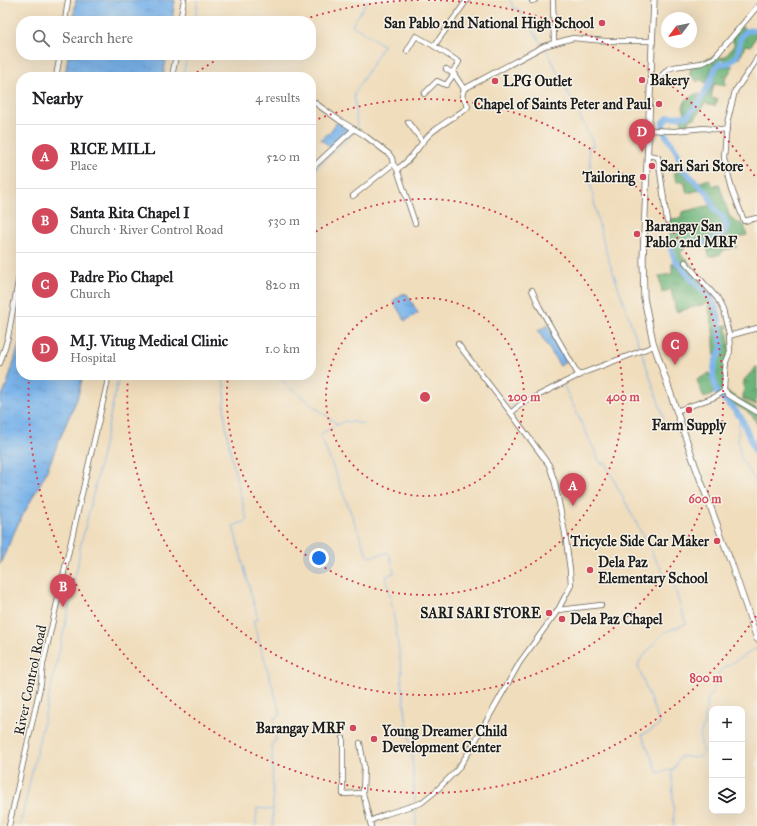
<!DOCTYPE html>
<html lang="en">
<head>
<meta charset="utf-8">
<style>
	:root { --surface:#fff; --page:#f2f2f2; --text:#202124; --muted:#757577; --line:#e0e0e0; --accent:#d1495b }
	body { margin:0; font-family:"IM FELL Great Primer",serif; background:var(--page); color:var(--text) }
	.controls { position:absolute; right:12px; bottom:12px; display:grid; overflow:hidden; border-radius:8px; box-shadow:0 4px 16px #0002 }
	.controls button { width:36px; height:36px; display:grid; place-items:center; padding:0; border:0; border-bottom:1px solid var(--line); background:var(--surface); color:var(--text); font:20px sans-serif }
	.compass { position:absolute; left:661px; top:12px; width:36px; height:36px; border-radius:50%; background:var(--surface); box-shadow:0 4px 16px #0002; rotate:238deg }
	.you { position:absolute; left:319px; top:558px; width:14px; height:14px; margin:-10px; border:3px solid #fff; border-radius:50%; background:#1a73e8; box-shadow:0 0 0 6px #1a73e833 }
	.badge { display:grid; place-items:center; width:26px; height:26px; border-radius:50%; background:var(--accent); color:#fff; font-size:13px; font-weight:700 }
	.pin { position:absolute; translate:-50% -33px; filter:drop-shadow(0 1px 2px #0008) }
	.pin::after { content:''; position:absolute; top:21px; width:14px; height:12px; background:inherit; clip-path:polygon(0 0,100% 0,50% 100%) }
	.list { margin:0; padding:0; list-style:none }
	h2 { display:flex; justify-content:space-between; align-items:center; height:52px; margin:0; padding:0 16px; font-size:17px }
	h2 small { font-size:13px; font-weight:400; color:var(--muted) }
	.list li { display:grid; grid-template-columns:26px 1fr auto; gap:12px; align-items:center; box-sizing:border-box; height:64px; padding:0 16px; border-top:1px solid var(--line) }
	.list b { display:block; font-size:15px; white-space:nowrap }
	.list p { margin:0; font-size:13px; white-space:nowrap; color:var(--muted) }
	.list em { font-size:13px; font-style:normal; color:var(--muted) }
	.icon { flex:none; width:22px; height:22px; fill:none; stroke:currentColor; stroke-width:2; stroke-linecap:round; stroke-linejoin:round }
	.map { position:relative; flex:none; width:757px; height:826px; overflow:hidden }
	.search { position:absolute; background:var(--surface); box-shadow:0 4px 16px #0002; left:16px; top:16px; width:300px; height:44px; display:flex; align-items:center; gap:10px; box-sizing:border-box; padding:0 14px; border-radius:16px; color:var(--muted); font-size:15px }
	.panel { position:absolute; background:var(--surface); box-shadow:0 4px 16px #0002; left:16px; top:72px; width:300px; height:308px; border-radius:16px }
	.map>svg:first-child { display:block }
	.forest { fill:url(#forest-crowns); stroke:#44684b }
	.water { fill:url(#water-ripples); stroke:#4a6883 }
	.lines { fill:none; stroke-linecap:round; stroke-linejoin:round }
	.stream { stroke:#79b3ea; stroke-width:1 }
	.river { stroke:#79b3ea; stroke-width:6 }
	.minor-casing { stroke:#666054; stroke-width:6 }
	.major-casing { stroke:#666054; stroke-width:7 }
	.minor { stroke:#fff; stroke-width:4.5 }
	.major { stroke:#fff; stroke-width:5.5 }
	.ring { fill:none; stroke:#d1495b; stroke-width:2; stroke-dasharray:2 4 }
	.poi-dot { fill:#d1495b; stroke:#f7f3e8; stroke-width:1.5 }
	.labels { text-anchor:middle; stroke-width:3; stroke-linejoin:round; paint-order:stroke }
	.poi-label { font-size:14px; font-weight:bold; fill:#1c1c1c; stroke:#f7f3e8; text-anchor:start }
	.street-label { font-size:14px; fill:#1c1c1c; stroke:#f7f3e8 }
	.centre { fill:#d1495b; stroke:#f7f3e8; stroke-width:2 }
	.ring-label { font-size:12px; text-anchor:middle; font-weight:bold; fill:#d1495b; stroke:#f7f3e8; stroke-width:3; stroke-linejoin:round; paint-order:stroke }
</style>
</head>
<body>
<div class="map">
<svg width="757" height="826" viewBox="0 0 757 826">
	<defs>
		<pattern id="forest-crowns" width="20" height="18" patternUnits="userSpaceOnUse"><rect width="20" height="18" fill="#6db47a"/><path d="M2 6a3 3 0 1 1 6 0M12 15a3 3 0 1 1 6 0" fill="none" stroke="#599263"/></pattern>
		<pattern id="water-ripples" width="26" height="14" patternUnits="userSpaceOnUse"><rect width="26" height="14" fill="#79b3ea"/><path d="M2 4q2-2 4 0t4 0M15 11q2-2 4 0t4 0" fill="none" stroke="#6899c8"/></pattern>
	</defs>
	<rect width="100%" height="100%" fill="#f7f3e8"/>
	<filter id="ink" filterUnits="userSpaceOnUse"><feTurbulence type="fractalNoise" baseFrequency=".025" numOctaves="2"/><feDisplacementMap in="SourceGraphic" scale="8" xChannelSelector="R" yChannelSelector="G"/><feConvolveMatrix kernelMatrix="1 2 1 2 8 2 1 2 1" color-interpolation-filters="sRGB"/></filter>
	<filter id="wash" filterUnits="userSpaceOnUse"><feTurbulence type="fractalNoise" baseFrequency=".012" numOctaves="4" result="noise"/><feDisplacementMap in="SourceGraphic" scale="16" xChannelSelector="R" yChannelSelector="G"/><feGaussianBlur stdDeviation="0.9" result="paint"/><feColorMatrix in="noise" values="0 0 0 0 0 0 0 0 0 0 0 0 0 0 0 0 0 1.4 0 .05"/><feComposite in="paint" operator="in"/></filter>
	<g filter="url(#wash)">
		<rect width="100%" height="100%" fill="#f0ddbc"/>
		<g class="forest">
			<path d="M742 26 744 28 739 36 737 55 729 62 721 59 713 65 706 83 699 79 698 82 689 74 691 71 690 65 718 55 722 58 728 54 734 45V42L730 40Z"/>
			<path d="M757 31V37L755 38 751 46 745 45 740 59C742 43 738 34 757 31Z"/>
			<path d="M733 66 725 80V86L714 84 711 98 718 99 715 106 705 103 695 118 689 120 688 127 684 128 681 120 689 117 708 94 718 67Z"/>
			<path d="M697 93 700 95 685 115 683 107 686 100Z"/>
			<path d="M680 171 700 190 687 193 684 181 677 182 673 173Z"/>
			<path d="M709 179 712 186 719 184 729 215 735 222 744 225 747 235 734 238 737 247 724 250 721 254 709 257 707 245 718 240 727 234 729 225 725 216 717 209 710 193 697 183Z"/>
			<path d="M711 205 722 218 725 225C722 233 715 239 706 241 702 241 698 240 694 240 685 240 674 241 666 245L671 231 670 219 681 218 682 212Z"/>
			<path d="M673 245H682L684 250 680 252 684 259 687 260 714 297 709 294 699 284 684 266 676 260 672 247Z"/>
			<path d="M672 262 691 284H694L711 301 715 320 717 321 721 347 715 358 713 330 708 303 676 312 671 289 662 293 659 276 672 274Z"/>
			<path d="M727 325 730 352 726 362 724 388 719 391 715 376 716 363 724 347 720 326Z"/>
			<path d="M757 366V399L755 401 757 405 743 399 744 380Z"/>
			<path d="M709 373 715 393 704 398 697 380Z"/>
			<path d="M725 391 757 409V424C752 412 742 409 732 403 728 400 724 397 721 394Z"/>
		</g>
		<g class="water">
			<path d="M76 0H175L172 21H73Z"/>
			<path d="M68 55H167L163 77H65Z"/>
			<path d="M337 122 351 129 332 147H330L321 139 330 132Z"/>
			<path d="M402 294H407L418 313 405 321 393 301Z"/>
			<path d="M548 325 567 361 560 366 538 331Z"/>
			<path d="M21 339V375H83L77 399 65 426 45 475 18 524 0 564V400L7 384Z"/>
		</g>
		<g class="lines">
			<g class="stream">
				<path d="M510 0 514 9H518L543 45"/>
				<path d="M195 21 198 0"/>
				<path d="M545 47 592 141 593 146 588 147 591 168 590 180 597 217 606 252 640 349"/>
				<path d="M183 77 187 55"/>
				<path d="M357 128 354 94 383 46V45L352 25 368 0"/>
				<path d="M311 173 355 132"/>
				<path d="M642 353 664 418"/>
				<path d="M221 375C228 389 223 402 225 418 229 453 239 487 247 521L233 526 258 619 253 621 281 715 274 718 276 741 272 743 273 810 257 808 256 826"/>
				<path d="M278 375 289 387 337 424"/>
				<path d="M563 384 601 464 605 463 654 557 663 572 672 580 686 624H685L663 633 640 660 638 666 660 725 642 735 658 773 664 771 673 770"/>
				<path d="M510 407 561 381"/>
				<path d="M737 412 739 417 738 442 742 460 755 480 757 486"/>
				<path d="M364 424 345 421 320 434 368 557 387 553 390 555 394 573 386 576 393 611 402 673 401 675 407 725 412 756 415 802"/>
				<path d="M752 441 757 439"/>
				<path d="M415 807 416 826"/>
				<path d="M20 826 70 603 71 593 78 564 80 548 94 491 119 375"/>
				<path d="M273 826V811"/>
				<path d="M674 826 672 772 680 757C687 756 692 759 700 757L703 753 700 736 705 721 707 701 716 684 718 674 722 669 757 648"/>
			</g>
			<path class="river" d="M757 30 746 31 741 37 737 56 729 63 719 64C713 70 713 77 709 84 704 96 696 107 687 116L669 117 663 122 664 132 677 152 682 168 708 194 715 210 723 217 727 226 724 233 707 243 693 242 671 244 670 246 675 260 693 281 712 299 718 314 722 348 715 362 713 377 717 393 733 408 742 419 757 456"/>
		</g>
	</g>
	<g filter="url(#ink)">
		<g class="lines">
			<defs>
				<g id="minor">
					<path d="M553 0 554 43"/>
					<path d="M532 1 535 0"/>
					<path d="M65 21 68 0"/>
					<path d="M180 21 184 0"/>
					<path d="M407 51 416 36 434 46"/>
					<path d="M757 58 754 64 735 91 727 124 724 158 732 189 744 221 757 218"/>
					<path d="M446 69 454 74 464 89"/>
					<path d="M452 73 459 62 434 46 467 0"/>
					<path d="M56 77 60 55"/>
					<path d="M172 77 176 55"/>
					<path d="M651 87 668 69 674 67 702 63 714 58 757 7"/>
					<path d="M424 94 437 81 446 85 454 74"/>
					<path d="M311 100 339 120 364 135 389 154 392 158 393 164 397 169 415 223"/>
					<path d="M408 122 422 141"/>
					<path d="M649 130 674 131 704 128 727 131"/>
					<path d="M648 155 658 157 667 221"/>
					<path d="M311 169 354 129"/>
					<path d="M397 169C411 161 418 146 429 135 439 125 455 117 467 108L468 106 462 96 464 89 544 46 573 38 605 41H652"/>
					<path d="M353 196 393 164"/>
					<path d="M685 262 717 298 723 310 729 334 730 352 726 362 725 372 724 391 730 396 757 412"/>
					<path d="M532 290 539 306 579 376"/>
					<path d="M729 336 757 328"/>
					<path d="M458 344 511 413"/>
					<path d="M0 363 8 337 21 265"/>
					<path d="M676 411 715 397 724 391"/>
					<path d="M558 610 601 605"/>
					<path d="M343 738V794L363 793"/>
					<path d="M360 743 364 767 363 793 371 826"/>
					<path d="M370 821 386 814 421 803 436 791 457 770 469 752 520 662 558 610 571 585 570 570 565 533 555 483 549 465 511 413 521 404 583 373 654 346"/>
					<path d="M9 826 41 683 43 664 107 384 108 375"/>
				</g>
				<path id="major" d="M654 0 643 259 644 298 653 342 695 465 731 562 757 639"/>
			</defs>
			<use href="#minor" class="minor-casing"/>
			<use href="#major" class="major-casing"/>
			<use href="#minor" class="minor"/>
			<use href="#major" class="major"/>
		</g>
	</g>
	<g class="ring">
		<circle cx="425" cy="397" r="99"/>
		<path d="M311 235A198 198 0 1 1 228 376"/>
		<path d="M313 121A298 298 0 1 1 128 376"/>
		<path d="M756 616A397 397 0 0 1 29 376M192 76A397 397 0 0 1 221 57M299 21A397 397 0 0 1 422 0M428 0A397 397 0 0 1 756 178"/>
	</g>
	<g class="poi-dot">
		<circle cx="602" cy="23" r="4"/>
		<circle cx="642" cy="80" r="4"/>
		<circle cx="495" cy="81" r="4"/>
		<circle cx="659" cy="104" r="4"/>
		<circle cx="652" cy="166" r="4"/>
		<circle cx="643" cy="177" r="4"/>
		<circle cx="637" cy="234" r="4"/>
		<circle cx="689" cy="410" r="4"/>
		<circle cx="717" cy="541" r="4"/>
		<circle cx="590" cy="570" r="4"/>
		<circle cx="549" cy="613" r="4"/>
		<circle cx="562" cy="619" r="4"/>
		<circle cx="353" cy="728" r="4"/>
		<circle cx="374" cy="739" r="4"/>
	</g>
	<g class="labels">
		<g class="poi-label">
			<text x="594" y="28" text-anchor="end">San Pablo 2nd National High School</text>
			<text x="650" y="85">Bakery</text>
			<text x="503" y="86">LPG Outlet</text>
			<text x="651" y="109" text-anchor="end">Chapel of Saints Peter and Paul</text>
			<text x="660" y="171">Sari Sari Store</text>
			<text x="635" y="182" text-anchor="end">Tailoring</text>
			<text x="645" y="231">Barangay San<tspan x="645" dy="16">Pablo 2nd MRF</tspan></text>
			<text x="689" y="430" text-anchor="middle">Farm Supply</text>
			<text x="709" y="546" text-anchor="end">Tricycle Side Car Maker</text>
			<text x="598" y="567">Dela Paz<tspan x="598" dy="16">Elementary School</tspan></text>
			<text x="541" y="618" text-anchor="end">SARI SARI STORE</text>
			<text x="570" y="624">Dela Paz Chapel</text>
			<text x="345" y="733" text-anchor="end">Barangay MRF</text>
			<text x="382" y="736">Young Dreamer Child<tspan x="382" dy="16">Development Center</tspan></text>
		</g>
		<g class="street-label">
			<text transform="translate(30 680) rotate(-78)" y="5">River Control Road</text>
		</g>
	</g>
	<circle cx="425" cy="397" r="6" class="centre"/>
	<g class="ring-label">
		<text x="524" y="401">200 m</text>
		<text x="623" y="401">400 m</text>
		<text x="705" y="503">600 m</text>
		<text x="706" y="682">800 m</text>
	</g>
</svg>
<div class="controls">
<button>+</button>
<button>−</button>
<button><svg class="icon" aria-label="layers" viewBox="0 0 24 24"><path d="M12 4l9 5-9 5-9-5zM3 14l9 5 9-5"/></svg></button>
</div>
<svg class="compass" viewBox="-18 -18 36 36"><path d="M0-13l5 13h-10z" fill="#e53935"/><path d="M0 13l5-13h-10z" fill="#757577"/></svg>
<div class="you"></div>
<div class="pin badge" style="left:573px;top:506px">A</div>
<div class="pin badge" style="left:63px;top:607px">B</div>
<div class="pin badge" style="left:675px;top:365px">C</div>
<div class="pin badge" style="left:642px;top:152px">D</div>
<div class="search"><svg class="icon" aria-label="search" viewBox="0 0 24 24"><circle cx="10" cy="10" r="6"/><path d="M15 15l6 6"/></svg>Search here</div>
<section class="panel">
<h2>Nearby<small>4 results</small></h2>
<ul class="list">
<li><span class="badge">A</span><div><b>RICE MILL</b><p>Place</p></div><em>520 m</em></li>
<li><span class="badge">B</span><div><b>Santa Rita Chapel I</b><p>Church · River Control Road</p></div><em>530 m</em></li>
<li><span class="badge">C</span><div><b>Padre Pio Chapel</b><p>Church</p></div><em>820 m</em></li>
<li><span class="badge">D</span><div><b>M.J. Vitug Medical Clinic</b><p>Hospital</p></div><em>1.0 km</em></li>
</ul>
</section>
</div>
</body>
</html>
